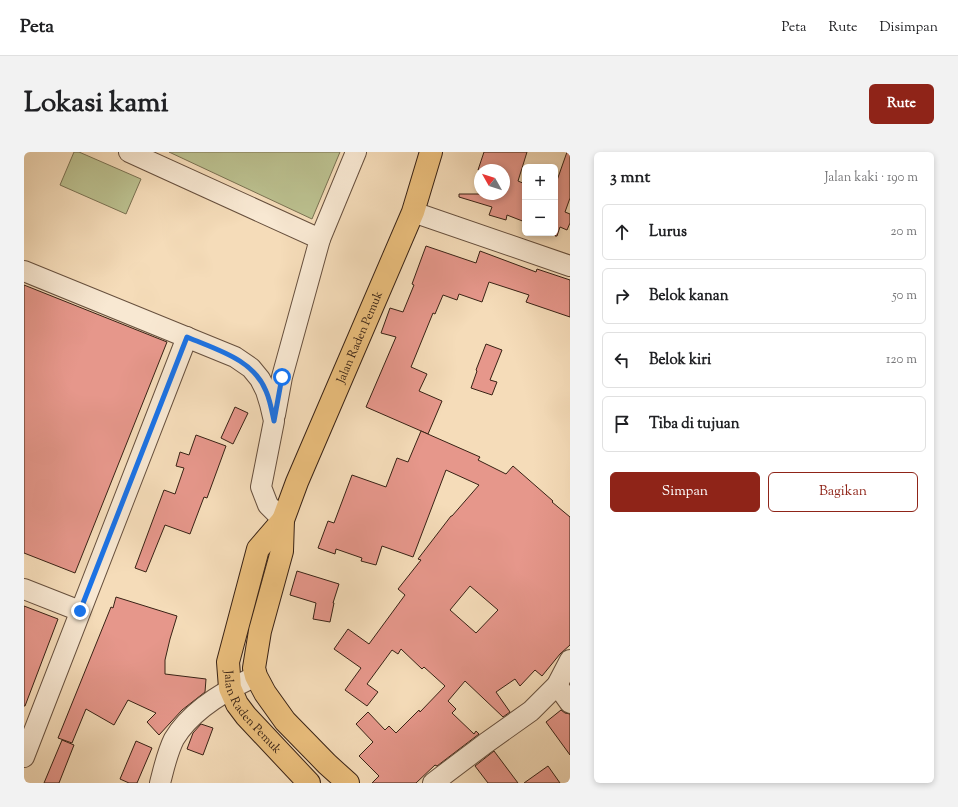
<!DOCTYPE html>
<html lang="id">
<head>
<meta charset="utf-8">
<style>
	:root { --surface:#fff; --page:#f2f2f2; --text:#202124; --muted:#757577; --line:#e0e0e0; --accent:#8f2418 }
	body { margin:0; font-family:"Sorts Mill Goudy",serif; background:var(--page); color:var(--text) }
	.controls { position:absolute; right:12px; top:12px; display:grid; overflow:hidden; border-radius:6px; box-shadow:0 2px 6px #0003 }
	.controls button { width:36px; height:36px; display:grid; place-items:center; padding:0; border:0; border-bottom:1px solid var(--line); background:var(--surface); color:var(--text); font:20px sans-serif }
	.compass { position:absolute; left:450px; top:12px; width:36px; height:36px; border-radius:50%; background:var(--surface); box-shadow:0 2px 6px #0003; rotate:309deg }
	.stop { position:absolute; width:12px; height:12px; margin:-9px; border:3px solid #1a73e8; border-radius:50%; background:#fff }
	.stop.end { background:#1a73e8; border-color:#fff; box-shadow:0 1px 4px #0008 }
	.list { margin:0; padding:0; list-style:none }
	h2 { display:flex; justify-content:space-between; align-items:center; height:52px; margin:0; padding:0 16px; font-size:17px }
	h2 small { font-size:13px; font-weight:400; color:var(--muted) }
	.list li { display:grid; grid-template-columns:26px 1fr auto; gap:12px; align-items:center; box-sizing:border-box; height:56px; margin:0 8px 8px; padding:0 8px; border:1px solid var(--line); border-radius:6px }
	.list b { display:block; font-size:15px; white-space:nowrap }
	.list em { font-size:13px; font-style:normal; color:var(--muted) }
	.actions { display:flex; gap:8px; padding:12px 16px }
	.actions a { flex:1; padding:9px 0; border:1px solid var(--accent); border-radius:6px; text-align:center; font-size:14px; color:var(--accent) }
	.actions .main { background:var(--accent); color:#fff }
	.icon { flex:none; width:22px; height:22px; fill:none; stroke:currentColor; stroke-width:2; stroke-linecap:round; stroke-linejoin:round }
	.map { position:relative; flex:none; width:546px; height:631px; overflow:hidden; border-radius:6px }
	header { display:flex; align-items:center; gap:24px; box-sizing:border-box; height:56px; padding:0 20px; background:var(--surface); border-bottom:1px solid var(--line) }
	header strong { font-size:19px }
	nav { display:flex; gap:22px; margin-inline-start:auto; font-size:14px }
	.intro { display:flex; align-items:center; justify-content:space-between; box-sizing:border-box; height:96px; padding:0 24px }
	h1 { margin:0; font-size:28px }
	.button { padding:10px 18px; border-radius:6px; background:var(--accent); color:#fff; font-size:14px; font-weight:700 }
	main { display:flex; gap:24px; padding:0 24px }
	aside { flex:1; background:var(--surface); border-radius:6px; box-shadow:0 2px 6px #0003 }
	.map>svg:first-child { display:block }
	.green { fill:#bbc08f; stroke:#7a7152 }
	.building { fill:#e6978b; stroke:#382215; fill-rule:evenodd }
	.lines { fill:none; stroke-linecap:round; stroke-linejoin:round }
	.minor-casing { stroke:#67503e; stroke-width:22 }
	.highway-casing { stroke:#382215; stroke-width:24 }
	.minor { stroke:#f8e8d2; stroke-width:20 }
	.highway { stroke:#eabe7c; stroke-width:22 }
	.route { stroke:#1a73e8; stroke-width:5 }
	.labels { text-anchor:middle; stroke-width:3.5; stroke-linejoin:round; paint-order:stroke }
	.street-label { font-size:12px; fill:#382215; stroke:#f8e8d2 }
</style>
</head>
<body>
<header>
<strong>Peta</strong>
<nav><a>Peta</a><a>Rute</a><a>Disimpan</a></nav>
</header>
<div class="intro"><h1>Lokasi kami</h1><a class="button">Rute</a></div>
<main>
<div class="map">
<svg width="546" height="631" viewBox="0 0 546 631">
	<rect width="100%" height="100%" fill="#f5dcb9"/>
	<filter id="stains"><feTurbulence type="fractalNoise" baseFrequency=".005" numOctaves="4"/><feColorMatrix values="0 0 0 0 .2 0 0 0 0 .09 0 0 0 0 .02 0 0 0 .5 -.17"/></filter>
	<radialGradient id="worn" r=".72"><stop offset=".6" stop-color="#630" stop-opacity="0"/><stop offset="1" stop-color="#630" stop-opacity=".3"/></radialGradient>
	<g class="green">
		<path d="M50 0H55L117 27 102 62 36 33Z"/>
		<path d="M145 0H316L288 67Z"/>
	</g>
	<g class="building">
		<path d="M460 0H503L494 29 501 32V70L483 63 482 68 465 63 468 55 435 45V42H480V18H454Z"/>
		<path d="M543 0H546V46L541 60 546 62V71L543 78 536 75 533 84H531V34Z"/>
		<path d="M402 94 452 111 456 99 512 120 513 117 546 128V165L502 150 505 143 465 130 458 150 435 142 433 148 419 143 411 162 409 161 387 215 403 222 395 239 418 249 404 282 342 255 372 185 357 181 366 156 379 160 390 133 388 132Z"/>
		<path d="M0 133 143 190 51 421 0 401Z"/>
		<path d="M462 192 478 198 466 228 473 230 468 243 447 236 453 219 452 218Z"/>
		<path d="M211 255 224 261 209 292 197 286Z"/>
		<path d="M397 279 456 305 454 308 482 322 489 314 529 349 528 350 546 365V493L536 502 518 524 511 518 496 534 491 527 472 540 486 560 479 565 441 529 424 549 432 557 428 561 450 582 452 579 455 582 413 614 411 613 392 631H348L355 624 335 604 349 590 332 572 344 560 361 578 365 574 372 581 395 558 396 560 421 534 400 515 398 517 377 497 374 502 368 498 343 532 354 540 343 554 321 538 337 516 310 497 324 477 345 492 381 443 374 437 397 408 394 407 427 364H428L455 333 422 318 389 405 358 394 352 413 337 409 338 406 312 397 311 402 294 396 304 369 310 371 328 323 362 335 373 306 384 310ZM446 434 474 458 452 481 426 458Z"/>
		<path d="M172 283 202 294 183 346 180 345 166 382 141 373 122 420 111 416 140 338 151 342 160 316 152 314 156 300 165 303Z"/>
		<path d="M273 419 315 432 309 451H310L306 470 289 467 292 451 266 443Z"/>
		<path d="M92 445 153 464 146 487 141 508V522L182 527 181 540 158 558 135 583 123 570 132 561 104 548 90 573 62 557 48 591 34 586 87 455 89 456Z"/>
		<path d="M0 454 34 467 1 554H0Z"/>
		<path d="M537 558 541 561 546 562V603L522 570Z"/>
		<path d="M177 572 189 576 179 603 163 597 169 581Z"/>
		<path d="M38 588 50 593 35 631H20Z"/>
		<path d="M112 589 128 596 113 631H105L96 627Z"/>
		<path d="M470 599 494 631H464L451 614Z"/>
		<path d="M524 614 536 631H500Z"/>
	</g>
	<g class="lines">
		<defs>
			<g id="minor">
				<path d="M105 0 296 87"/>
				<path d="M389 60 546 114"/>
				<path d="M0 119 211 205 227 216 236 227 242 239 246 252 250 269 237 335 244 353 259 368"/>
				<path d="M251 263 258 225 296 87 332 0"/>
				<path d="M0 437 56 459"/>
				<path d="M533 533 546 551"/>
				<path d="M0 605 163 185"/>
				<path d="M136 631C140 616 143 601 150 587 167 558 202 538 232 524"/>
				<path d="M409 631 462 591 507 559 533 533 546 508"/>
			</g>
			<g id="highway">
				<path id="s1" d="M259 368 234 397 204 510 206 536 213 552 222 564 285 631"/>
				<path id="s2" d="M324 631 303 612 261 569 241 541 232 524 230 516 236 479 258 399 259 368 273 330 389 60 407 0"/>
			</g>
		</defs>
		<use href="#minor" class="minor-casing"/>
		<use href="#highway" class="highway-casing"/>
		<use href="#minor" class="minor"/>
		<use href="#highway" class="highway"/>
	</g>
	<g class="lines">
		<path class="route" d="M56 459 163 185C193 198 229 207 242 239 246 248 248 259 250 269L258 225"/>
	</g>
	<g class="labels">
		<g class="street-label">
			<text dy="4" stroke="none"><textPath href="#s2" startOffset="500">Jalan Raden Pemuk</textPath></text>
			<text dy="4" stroke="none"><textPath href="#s1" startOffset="213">Jalan Raden Pemuk</textPath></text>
		</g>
	</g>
	<rect width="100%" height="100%" filter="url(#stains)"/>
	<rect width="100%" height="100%" fill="url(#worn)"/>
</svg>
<div class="controls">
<button>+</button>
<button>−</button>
</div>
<svg class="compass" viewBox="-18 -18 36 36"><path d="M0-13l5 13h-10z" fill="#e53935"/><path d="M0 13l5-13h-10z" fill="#757577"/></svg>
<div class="stop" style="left:258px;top:225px"></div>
<div class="stop end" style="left:56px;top:459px"></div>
</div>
<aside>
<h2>3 mnt<small>Jalan kaki · 190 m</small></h2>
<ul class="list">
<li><svg class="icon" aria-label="ahead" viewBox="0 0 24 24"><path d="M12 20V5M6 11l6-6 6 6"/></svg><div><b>Lurus</b></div><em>20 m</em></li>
<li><svg class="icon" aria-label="right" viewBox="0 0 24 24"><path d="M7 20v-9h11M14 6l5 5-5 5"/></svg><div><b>Belok kanan</b></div><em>50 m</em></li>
<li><svg class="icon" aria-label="left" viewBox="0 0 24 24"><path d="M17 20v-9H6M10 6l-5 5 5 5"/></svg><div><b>Belok kiri</b></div><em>120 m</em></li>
<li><svg class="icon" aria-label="arrive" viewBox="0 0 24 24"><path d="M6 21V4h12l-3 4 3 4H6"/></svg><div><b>Tiba di tujuan</b></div></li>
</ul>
<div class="actions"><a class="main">Simpan</a><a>Bagikan</a></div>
</aside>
</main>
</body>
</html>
